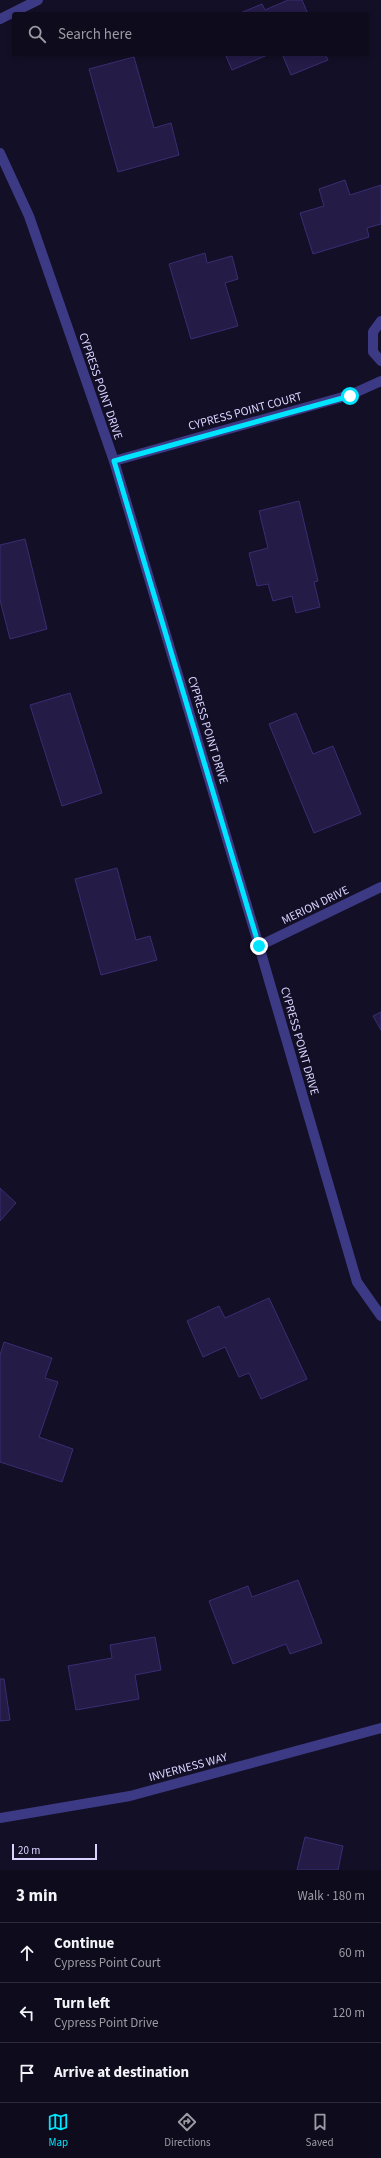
<!DOCTYPE html>
<html lang="en">
<head>
<meta charset="utf-8">
<style>
	:root { --surface:#0e0b1c; --page:#1c1929; --text:#f1f3f6; --muted:#9b9ba3; --line:#2e2b3b; --accent:#00e5ff }
	body { margin:0; font-family:"Source Sans 3",sans-serif; background:var(--page); color:var(--text) }
	.scale { position:absolute; left:12px; bottom:10px; width:85px; box-sizing:border-box; padding-left:4px; border:2px solid #d9d4ff; border-top:0; font-size:11px; line-height:14px; white-space:nowrap; color:#d9d4ff; -webkit-text-stroke:3px #130f26; paint-order:stroke }
	.stop { position:absolute; width:12px; height:12px; margin:-9px; border:3px solid #00e5ff; border-radius:50%; background:#fff }
	.stop.end { background:#00e5ff; border-color:#fff; box-shadow:0 1px 4px #0008 }
	.list { margin:0; padding:0; list-style:none }
	h2 { display:flex; justify-content:space-between; align-items:center; height:52px; margin:0; padding:0 16px; font-size:17px }
	h2 small { font-size:13px; font-weight:400; color:var(--muted) }
	.list li { display:grid; grid-template-columns:26px 1fr auto; gap:12px; align-items:center; box-sizing:border-box; height:60px; padding:0 16px; border-top:1px solid var(--line) }
	.list b { display:block; font-size:15px; white-space:nowrap }
	.list p { margin:0; font-size:13px; white-space:nowrap; color:var(--muted) }
	.list em { font-size:13px; font-style:normal; color:var(--muted) }
	.icon { flex:none; width:22px; height:22px; fill:none; stroke:currentColor; stroke-width:2; stroke-linecap:round; stroke-linejoin:round }
	.map { position:relative; flex:none; width:381px; height:1870px; overflow:hidden }
	.search { position:absolute; background:var(--surface); box-shadow:0 2px 6px #0003; left:12px; right:12px; top:12px; height:44px; display:flex; align-items:center; gap:10px; box-sizing:border-box; padding:0 14px; border-radius:4px; color:var(--muted); font-size:15px }
	.sheet { height:232px; background:var(--surface) }
	nav { display:flex; justify-content:space-around; align-items:center; box-sizing:border-box; height:56px; border-top:1px solid var(--line); background:var(--surface); font-size:11px; color:var(--muted) }
	nav a { display:grid; justify-items:center; gap:2px }
	nav .on { color:var(--accent) }
	.map>svg:first-child { display:block }
	.building { fill:#241b47; stroke:#3b2d73 }
	.lines { fill:none; stroke-linecap:round; stroke-linejoin:round }
	.street { stroke:#3d3a85; stroke-width:10 }
	.route { stroke:#00e5ff; stroke-width:5 }
	.labels { text-anchor:middle; stroke-width:4; stroke-linejoin:round; paint-order:stroke }
	.street-label { font-size:12px; fill:#d9d4ff; stroke:#130f26 }
</style>
</head>
<body>
<div class="map">
<svg width="381" height="1870" viewBox="0 0 381 1870">
	<rect width="100%" height="100%" fill="#130f26"/>
	<g class="building">
		<path d="M288 0H302L308 14H238L262 4 265 10Z"/>
		<path d="M225 54H270L232 70Z"/>
		<path d="M282 54H325L328 60 291 75Z"/>
		<path d="M134 57 154 128 171 123 179 155 118 172 89 69Z"/>
		<path d="M345 180 350 195 381 185V224L367 228 369 237 313 254 300 213 324 206 319 189Z"/>
		<path d="M205 253 207 263 232 256 238 279 225 283 238 326 191 339 169 264Z"/>
		<path d="M299 501 318 581 314 582 320 607 296 613 292 596 273 601 268 584 257 586 249 553 268 548 259 511Z"/>
		<path d="M25 539 47 629 10 639 0 600V545Z"/>
		<path d="M70 693 102 793 62 806 30 705Z"/>
		<path d="M296 713 313 754 333 746 361 814 314 833 269 724Z"/>
		<path d="M117 868 136 940 150 936 157 960 101 975 75 879Z"/>
		<path d="M381 1012V1030L373 1016Z"/>
		<path d="M0 1188 16 1203 0 1221Z"/>
		<path d="M269 1298 307 1379 261 1399 249 1373 239 1377 225 1347 203 1357 187 1321 219 1306 225 1318Z"/>
		<path d="M4 1342 52 1358 45 1378 58 1382 39 1437 73 1449 62 1482 0 1462V1355Z"/>
		<path d="M298 1580 322 1643 290 1654 286 1644 233 1664 209 1601 248 1586 252 1597Z"/>
		<path d="M155 1637 161 1670 135 1675 139 1699 76 1710 68 1666 112 1658 110 1645Z"/>
		<path d="M0 1679H4L10 1720 0 1721Z"/>
		<path d="M305 1837 343 1846 338 1870H297Z"/>
	</g>
	<g class="lines">
		<g class="street">
			<path d="M0 19 38 0"/>
			<path d="M0 153 29 216 114 461 259 946 357 1282 381 1316"/>
			<path d="M381 321 373 332V352L381 361"/>
			<path d="M114 461 350 395 381 381"/>
			<path d="M259 946 381 887"/>
			<path d="M0 1818 130 1796 381 1728"/>
		</g>
	</g>
	<g class="lines">
		<path class="route" d="M259 946 114 461 350 396"/>
	</g>
	<g class="labels">
		<g class="street-label">
			<text transform="translate(101 386) rotate(71)" y="4">CYPRESS POINT DRIVE</text>
			<text transform="translate(245 411) rotate(-15)" y="4">CYPRESS POINT COURT</text>
			<text transform="translate(208 730) rotate(73)" y="4">CYPRESS POINT DRIVE</text>
			<text transform="translate(315 905) rotate(-26)" y="4">MERION DRIVE</text>
			<text transform="translate(300 1041) rotate(74)" y="4">CYPRESS POINT DRIVE</text>
			<text transform="translate(188 1767) rotate(-15)" y="4">INVERNESS WAY</text>
		</g>
	</g>
</svg>
<div class="scale">20 m</div>
<div class="stop" style="left:350px;top:396px"></div>
<div class="stop end" style="left:259px;top:946px"></div>
<div class="search"><svg class="icon" aria-label="search" viewBox="0 0 24 24"><circle cx="10" cy="10" r="6"/><path d="M15 15l6 6"/></svg>Search here</div>
</div>
<section class="sheet">
<h2>3 min<small>Walk · 180 m</small></h2>
<ul class="list">
<li><svg class="icon" aria-label="ahead" viewBox="0 0 24 24"><path d="M12 20V5M6 11l6-6 6 6"/></svg><div><b>Continue</b><p>Cypress Point Court</p></div><em>60 m</em></li>
<li><svg class="icon" aria-label="left" viewBox="0 0 24 24"><path d="M17 20v-9H6M10 6l-5 5 5 5"/></svg><div><b>Turn left</b><p>Cypress Point Drive</p></div><em>120 m</em></li>
<li><svg class="icon" aria-label="arrive" viewBox="0 0 24 24"><path d="M6 21V4h12l-3 4 3 4H6"/></svg><div><b>Arrive at destination</b></div></li>
</ul>
</section>
<nav>
<a class="on"><svg class="icon" aria-label="map" viewBox="0 0 24 24"><path d="M3 6l6-2 6 2 6-2v14l-6 2-6-2-6 2zM9 4v14M15 6v14"/></svg>Map</a>
<a><svg class="icon" aria-label="directions" viewBox="0 0 24 24"><path d="M12 3l9 9-9 9-9-9zM9 14v-3h6M13 9l2 2-2 2"/></svg>Directions</a>
<a><svg class="icon" aria-label="saved" viewBox="0 0 24 24"><path d="M7 4h10v16l-5-4-5 4z"/></svg>Saved</a>
</nav>
</body>
</html>
